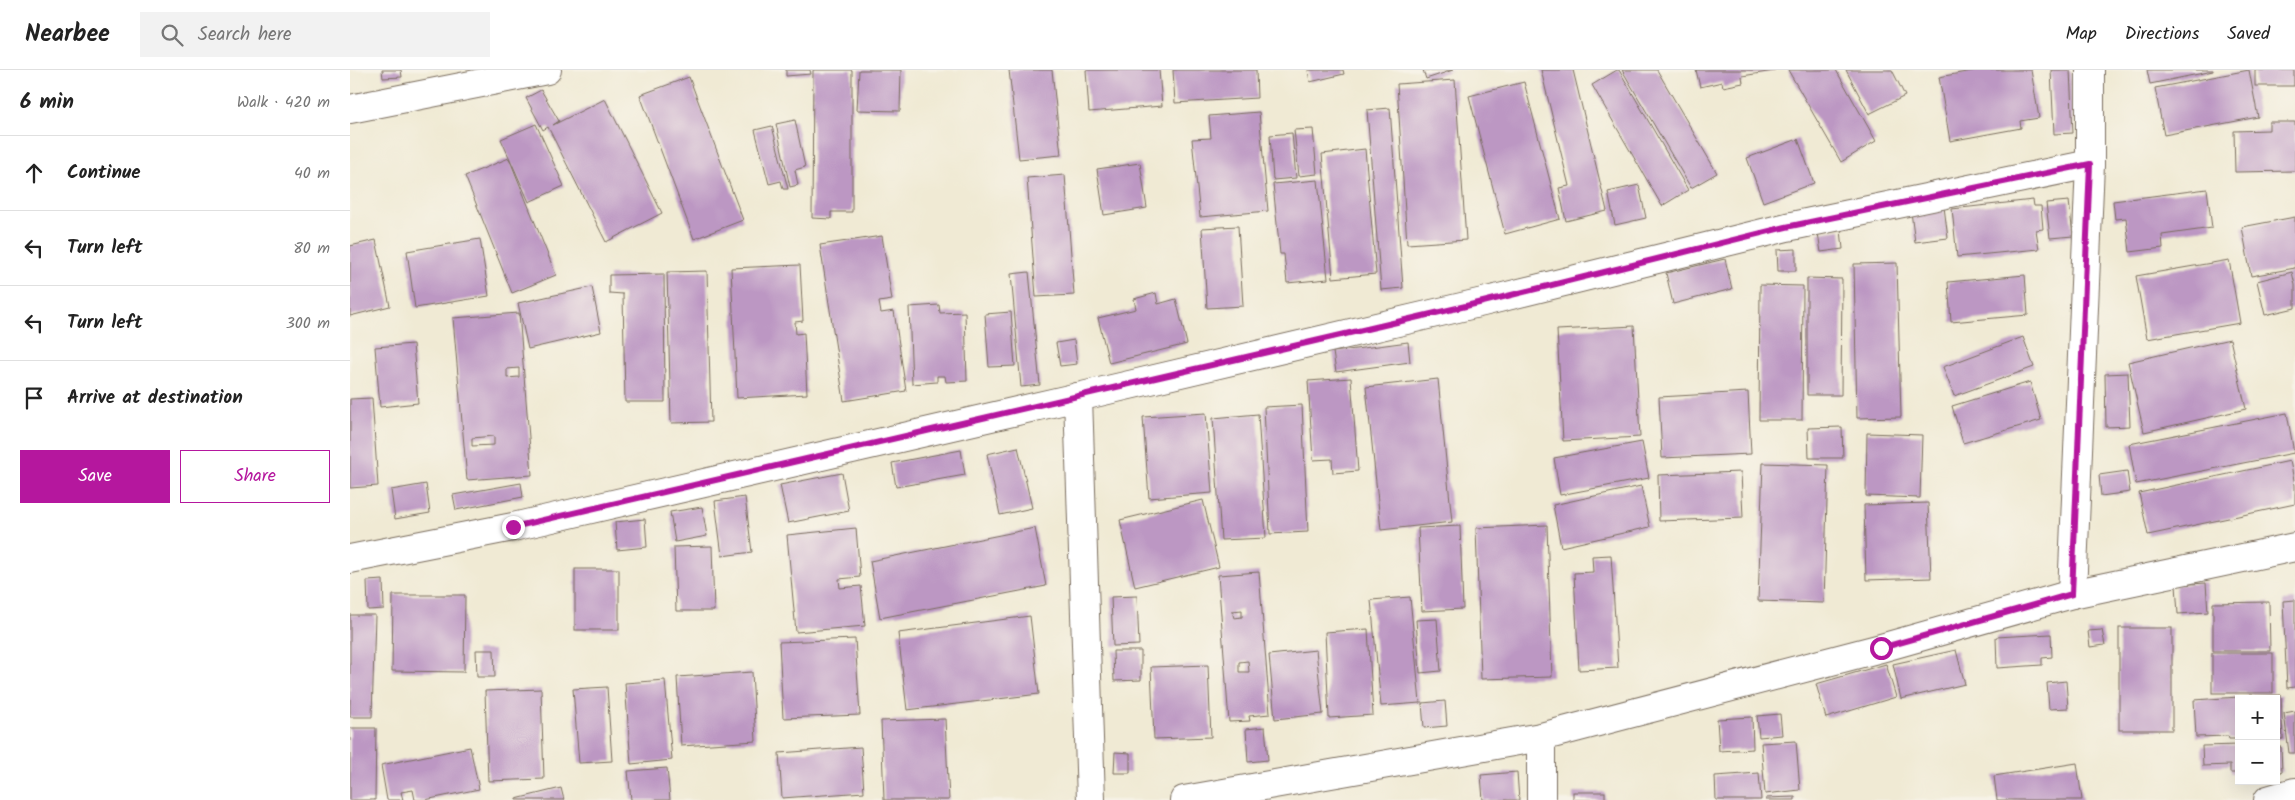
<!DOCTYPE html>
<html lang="en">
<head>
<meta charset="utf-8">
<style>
	:root { --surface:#fff; --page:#f2f2f2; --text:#222; --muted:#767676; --line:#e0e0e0; --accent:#b5179e }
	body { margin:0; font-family:Kalam,sans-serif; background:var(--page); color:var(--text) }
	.controls { position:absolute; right:15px; bottom:15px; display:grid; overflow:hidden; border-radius:0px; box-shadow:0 5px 20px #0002 }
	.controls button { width:45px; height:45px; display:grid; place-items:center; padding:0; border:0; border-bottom:1px solid var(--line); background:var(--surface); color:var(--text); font:25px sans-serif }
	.stop { position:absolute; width:15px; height:15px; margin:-11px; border:4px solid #b5179e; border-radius:50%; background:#fff }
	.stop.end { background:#b5179e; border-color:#fff; box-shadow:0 1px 5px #0008 }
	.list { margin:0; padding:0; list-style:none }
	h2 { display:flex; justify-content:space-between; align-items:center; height:65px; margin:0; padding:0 20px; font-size:21px }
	h2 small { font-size:16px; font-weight:400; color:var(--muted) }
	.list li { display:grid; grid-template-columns:32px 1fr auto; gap:15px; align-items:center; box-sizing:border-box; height:75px; padding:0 20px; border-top:1px solid var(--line) }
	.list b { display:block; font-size:19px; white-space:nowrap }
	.list em { font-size:16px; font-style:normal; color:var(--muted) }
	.actions { display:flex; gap:10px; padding:15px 20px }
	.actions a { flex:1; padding:11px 0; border:1px solid var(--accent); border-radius:0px; text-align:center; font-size:18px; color:var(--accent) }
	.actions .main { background:var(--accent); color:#fff }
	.icon { flex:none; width:28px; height:28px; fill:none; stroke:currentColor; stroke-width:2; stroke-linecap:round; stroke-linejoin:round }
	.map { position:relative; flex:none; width:1945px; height:730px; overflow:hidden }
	header { display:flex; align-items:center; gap:30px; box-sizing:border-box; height:70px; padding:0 25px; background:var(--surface); border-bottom:1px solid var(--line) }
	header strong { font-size:24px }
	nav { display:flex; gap:28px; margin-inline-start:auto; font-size:18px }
	.search { width:350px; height:45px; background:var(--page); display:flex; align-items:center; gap:12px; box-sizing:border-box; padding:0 18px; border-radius:0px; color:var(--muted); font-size:19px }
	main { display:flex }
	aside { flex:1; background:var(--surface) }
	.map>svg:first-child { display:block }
	.building { fill:#bc97c3; fill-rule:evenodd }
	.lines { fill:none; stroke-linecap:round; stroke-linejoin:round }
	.minor-casing { stroke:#7a6d5e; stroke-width:30 }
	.minor { stroke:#fff; stroke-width:28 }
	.route { stroke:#b5179e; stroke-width:6 }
</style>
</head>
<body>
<header>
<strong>Nearbee</strong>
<div class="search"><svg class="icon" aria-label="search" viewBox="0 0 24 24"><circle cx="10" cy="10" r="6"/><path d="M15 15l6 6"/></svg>Search here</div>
<nav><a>Map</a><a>Directions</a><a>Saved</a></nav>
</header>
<main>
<aside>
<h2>6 min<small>Walk · 420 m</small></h2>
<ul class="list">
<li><svg class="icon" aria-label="ahead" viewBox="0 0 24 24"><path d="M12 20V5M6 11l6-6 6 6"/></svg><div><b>Continue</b></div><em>40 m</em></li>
<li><svg class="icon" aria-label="left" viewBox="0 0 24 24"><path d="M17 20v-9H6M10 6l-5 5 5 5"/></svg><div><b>Turn left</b></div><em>80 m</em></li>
<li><svg class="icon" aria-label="left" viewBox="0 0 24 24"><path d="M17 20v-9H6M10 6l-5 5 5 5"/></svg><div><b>Turn left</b></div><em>300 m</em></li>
<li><svg class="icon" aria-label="arrive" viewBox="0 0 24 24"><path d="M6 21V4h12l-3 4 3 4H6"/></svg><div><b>Arrive at destination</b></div></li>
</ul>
<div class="actions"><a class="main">Save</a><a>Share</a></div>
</aside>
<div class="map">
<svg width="1945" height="730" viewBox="0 0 1945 730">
	<rect width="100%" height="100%" fill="#f7f3e8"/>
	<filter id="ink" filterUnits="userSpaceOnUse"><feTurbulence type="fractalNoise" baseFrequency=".02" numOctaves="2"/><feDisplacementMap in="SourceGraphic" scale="10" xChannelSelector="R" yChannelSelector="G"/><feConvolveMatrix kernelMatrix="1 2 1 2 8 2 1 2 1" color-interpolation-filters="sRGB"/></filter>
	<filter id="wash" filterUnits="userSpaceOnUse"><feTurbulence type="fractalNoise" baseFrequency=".0096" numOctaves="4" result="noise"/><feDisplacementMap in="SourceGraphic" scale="20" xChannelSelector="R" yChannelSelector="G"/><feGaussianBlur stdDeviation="1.12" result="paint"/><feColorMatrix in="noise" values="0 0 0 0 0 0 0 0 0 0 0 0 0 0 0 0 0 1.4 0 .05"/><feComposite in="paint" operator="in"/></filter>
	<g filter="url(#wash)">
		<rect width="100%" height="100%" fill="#f0ead4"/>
		<g id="blocks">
			<g class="building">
				<path d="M32 0H51L52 7 33 8Z"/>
				<path d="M436 0H460L461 4 436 6Z"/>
				<path d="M463 0H502V142H481V149L462 148Z"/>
				<path d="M509 0H551L550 41 507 40Z"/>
				<path d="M659 0H702L711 85 669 89Z"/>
				<path d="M736 0H809L812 36 739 42Z"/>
				<path d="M823 0H906L907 28 825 33Z"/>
				<path d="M958 0H993L994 4 960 12Z"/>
				<path d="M1073 0H1103L1076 9Z"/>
				<path d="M1191 0H1223L1257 141 1216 151 1209 118 1219 116Z"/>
				<path d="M1267 0H1269L1338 120 1312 136 1242 15Z"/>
				<path d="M1272 0H1307L1367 103 1341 118Z"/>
				<path d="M1346 0H1424V1L1392 6 1393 13 1373 17 1372 12 1350 17Z"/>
				<path d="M1438 0H1486L1526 71 1491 92Z"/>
				<path d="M1496 0H1542L1555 26 1519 44Z"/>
				<path d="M1627 0H1681L1689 48 1670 51 1671 58 1600 71 1589 7Z"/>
				<path d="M1701 0H1720L1723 63 1704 64Z"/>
				<path d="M1797 0H1863V1L1800 14Z"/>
				<path d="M1899 0 1908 47 1814 65 1805 18Z"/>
				<rect x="1905" y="0" width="39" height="16"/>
				<path d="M339 7 393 150 344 169 290 25Z"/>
				<path d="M1105 10 1116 170 1057 174 1047 14Z"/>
				<path d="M1174 12 1210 149 1155 164 1119 26Z"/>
				<path d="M191 20 209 51 203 55 255 29 312 143 256 172 198 57 193 60 176 28Z"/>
				<path d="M1040 38 1053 218 1031 220 1017 40Z"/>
				<path d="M909 42 918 141 850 147 842 69 861 68 859 46Z"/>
				<path d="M445 50 455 97 445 100 448 115 440 117 426 54Z"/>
				<path d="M1919 52H1945V101L1885 102 1884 61 1919 60Z"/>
				<path d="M186 54 214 116 179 132 151 69Z"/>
				<path d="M422 56 438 119H433L431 111 419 114 405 60Z"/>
				<path d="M963 59 967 104 949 106 944 60Z"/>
				<path d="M942 63 946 108 923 110 920 65Z"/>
				<path d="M1448 69 1464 113 1413 132 1397 88Z"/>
				<path d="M1015 79 1026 204 983 208 972 84Z"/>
				<path d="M159 88 206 205 162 223 115 106Z"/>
				<path d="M790 93 797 138 754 145 747 99Z"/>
				<path d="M715 105 724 225 686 227 677 108Z"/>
				<path d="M968 110 978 209 937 213 934 184H930L923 114Z"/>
				<path d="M1289 115 1296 148 1265 155 1258 122Z"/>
				<path d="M1857 119 1862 158 1812 165 1813 178 1780 182 1776 148 1765 149 1763 131Z"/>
				<path d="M1683 130 1684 136H1691L1693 159 1686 160 1689 179 1607 187 1602 139Z"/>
				<path d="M1719 131 1723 166 1700 168 1696 133Z"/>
				<path d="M1594 137 1598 168 1565 172 1561 142Z"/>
				<path d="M1945 147V198L1901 206 1892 157Z"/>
				<path d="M888 156 893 236 857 238 852 158Z"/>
				<path d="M1491 160 1493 179 1471 182 1468 163Z"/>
				<path d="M532 166 542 230 529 232 531 243 544 241 556 321 494 331 470 175Z"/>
				<path d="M130 169 139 226 65 238 57 181Z"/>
				<path d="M26 170 40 236 0 246V176Z"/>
				<path d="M1446 179V201H1428L1427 180Z"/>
				<path d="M1375 189 1382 219 1323 234 1316 203Z"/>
				<path d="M1879 190 1890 253 1797 269 1786 206Z"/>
				<path d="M1547 193 1551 347 1507 348 1504 194Z"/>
				<path d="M450 195 453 251 445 252 446 264 454 263 457 324 387 328 381 198Z"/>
				<path d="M357 201 361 352 321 353 317 202Z"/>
				<path d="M679 202 690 315 671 317 661 204Z"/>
				<path d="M1942 202 1945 215V238L1915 245 1907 211Z"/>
				<path d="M314 204 315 332H275L273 224 259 223V205Z"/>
				<path d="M1675 205 1678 245 1601 252 1598 212Z"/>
				<path d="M1457 208 1492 209 1491 325H1457Z"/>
				<path d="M1410 215 1453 216 1452 350H1409Z"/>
				<path d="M242 217 251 262 178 279 168 233Z"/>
				<path d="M806 223 808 234 826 229 837 274 759 293 748 248 786 239 784 229Z"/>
				<path d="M589 235 590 243 615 242 617 311 596 312 595 306H587V312L562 314 559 237Z"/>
				<path d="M661 242 665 296 639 297 635 244Z"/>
				<path d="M169 243 182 405 117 410 103 248ZM169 298V307L157 308V299ZM144 366V375L122 376V368Z"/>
				<path d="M1284 256 1290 367 1213 371 1207 260Z"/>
				<path d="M1673 267 1684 297 1604 326 1593 297Z"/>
				<path d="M1880 269 1896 339 1794 362 1778 292Z"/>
				<path d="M724 270 727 294 710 296 706 273Z"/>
				<path d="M1058 272 1060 292 986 302 983 282Z"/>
				<path d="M63 274 68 333 30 337 25 277Z"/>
				<path d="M1778 303 1780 356 1756 357 1755 304Z"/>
				<path d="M1001 308 1008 401 983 403 982 389 963 390 958 311Z"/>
				<path d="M1088 309 1102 452 1031 460 1016 317Z"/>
				<path d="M1680 312 1691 350 1613 373 1602 336Z"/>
				<path d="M1398 322 1401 384 1312 388 1309 327Z"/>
				<path d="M22 328 28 416 0 418V329Z"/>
				<path d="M952 335 958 462 920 464 914 337Z"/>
				<path d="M856 343 862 423 799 428 793 347Z"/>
				<path d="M1937 343 1944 383 1786 414 1779 374Z"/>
				<path d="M908 344 916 468 871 470 863 348Z"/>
				<path d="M1492 357 1493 388H1459L1458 358Z"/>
				<path d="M1517 363 1572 365 1570 428 1516 426Z"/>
				<path d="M1292 372 1299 408 1210 425 1204 388Z"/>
				<path d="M668 377 682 438 650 445 637 384Z"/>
				<path d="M611 380 615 405 546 417 542 393Z"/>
				<path d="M1940 391 1945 415V434L1798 465 1789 423Z"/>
				<path d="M1413 393 1478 395 1474 533 1408 531Z"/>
				<path d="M1777 401 1780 422 1751 426 1749 405Z"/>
				<path d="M1391 402 1393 448 1309 451 1308 405Z"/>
				<path d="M492 403 499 441 438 453 430 415Z"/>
				<path d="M171 413 173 427 106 440 103 425Z"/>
				<path d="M76 414 80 443 45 449 41 420Z"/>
				<path d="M1291 416 1300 457 1211 477 1203 435Z"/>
				<path d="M395 427 402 482 372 486 365 431Z"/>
				<path d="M853 430 869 497 785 517 770 450Z"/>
				<path d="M1578 433 1581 508 1516 510 1514 435Z"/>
				<path d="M352 437 357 466 325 472 320 442Z"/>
				<path d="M295 449 297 477 267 480 265 452Z"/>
				<path d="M1197 455 1202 607 1131 609 1126 458Z"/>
				<path d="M1110 456 1113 539 1072 541 1068 458Z"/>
				<path d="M506 458 510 507 489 509 490 518 511 516 515 556 446 562 437 465Z"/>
				<path d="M685 458 696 516 530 548 520 491Z"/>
				<path d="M362 476 364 541H326L324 477Z"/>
				<path d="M1261 485 1268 598 1229 600 1224 503 1243 502 1242 486Z"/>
				<rect x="225" y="499" width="44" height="61"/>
				<path d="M909 502 920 644 899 646 900 651 879 652 868 505ZM892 540V547L884 548 882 541ZM898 591 899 602H889V592Z"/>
				<path d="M33 510 34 539 18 540 17 511Z"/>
				<path d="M1856 513 1858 542 1828 544 1826 515Z"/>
				<path d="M43 525H115L114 602 42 601Z"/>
				<path d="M787 526 789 575 763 576 761 527Z"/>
				<path d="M1060 527 1070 633 1031 636 1021 530Z"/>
				<path d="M1945 530V617L1937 618 1933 531Z"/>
				<path d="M1919 532 1920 581H1863V533Z"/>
				<path d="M0 545H25L22 647H0Z"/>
				<path d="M680 546 689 624 557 640 548 563Z"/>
				<path d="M1087 549 1091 601 1070 603 1066 550Z"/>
				<rect x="1769" y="558" width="53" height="102"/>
				<path d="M1018 559 1023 645 979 648 975 562Z"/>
				<path d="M1752 560 1755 575 1740 577 1738 561Z"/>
				<path d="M1701 564 1702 587 1692 588V595L1647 598 1646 567Z"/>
				<path d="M505 569 510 645 433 648 429 572Z"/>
				<path d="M126 580H144L145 607H127Z"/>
				<path d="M966 580 973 644 925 649 919 585Z"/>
				<path d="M1606 580 1615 614 1551 629 1543 594Z"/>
				<path d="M763 581H791V610L764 611Z"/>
				<rect x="1862" y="583" width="61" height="40"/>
				<path d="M1536 594 1546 627 1476 648 1466 614Z"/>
				<path d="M858 595 861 667 804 669 801 597Z"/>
				<path d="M402 602 406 671 331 676 327 607Z"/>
				<path d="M315 610 322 690 281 694 275 613Z"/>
				<path d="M1716 611 1718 638 1699 639 1697 613Z"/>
				<path d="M257 617 262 691 229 693 223 619Z"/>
				<path d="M191 619 194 709 138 711 135 621Z"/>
				<path d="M1931 625 1933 669H1926V629L1891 627Z"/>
				<path d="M1889 627V669H1879L1878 666 1846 667 1844 630Z"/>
				<path d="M1095 631 1097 656 1074 658 1072 633Z"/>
				<path d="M1945 641V683H1939L1934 643Z"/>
				<path d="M1430 644 1432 665 1409 667 1407 646Z"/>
				<path d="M1402 647 1403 679 1369 681 1367 649Z"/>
				<path d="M595 649 599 730H534L531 651Z"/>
				<path d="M915 657 918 690 898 692 896 659Z"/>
				<path d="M0 658H26L25 730H0Z"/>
				<path d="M1446 671 1450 720 1415 724 1411 673Z"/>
				<path d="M1889 675V703H1880V695L1853 696 1852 676Z"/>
				<path d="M120 677 129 719 75 730H65L63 720 51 722 53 730H37L31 695Z"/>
				<path d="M511 677 514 722 432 728 429 683Z"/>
				<path d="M1926 677H1931L1932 702H1926Z"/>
				<path d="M765 682 780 683V703H764Z"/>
				<path d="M1727 693 1732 730H1647L1644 706Z"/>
				<path d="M317 698 320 730H281L278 701Z"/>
				<path d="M1167 702 1169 730H1133L1131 705Z"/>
				<path d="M1409 703 1411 730H1366L1365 706Z"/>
				<path d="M211 718 214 730H166V729Z"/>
				<rect x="1223" y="722" width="32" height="8"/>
				<path d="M1445 727V730H1416V728Z"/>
			</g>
		</g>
	</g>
	<g filter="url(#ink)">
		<use href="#blocks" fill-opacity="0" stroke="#7a6d5e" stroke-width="1"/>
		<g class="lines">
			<defs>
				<g id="minor">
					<path d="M0 39 197 0"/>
					<path d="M728 327 741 730"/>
					<path d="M0 489 163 457 728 327 1133 232 1437 157 1740 94"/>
					<path d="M1722 524 1740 94V0"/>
					<path d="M834 730 1191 667 1531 578 1722 524 1945 477"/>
					<path d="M1191 730V667"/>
					<path d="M1918 730 1945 722"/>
				</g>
			</defs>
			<use href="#minor" class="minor-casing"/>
			<use href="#minor" class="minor"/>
		</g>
	</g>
	<g class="lines" filter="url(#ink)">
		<path class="route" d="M163 457 1133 232 1436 157 1740 94 1722 524 1531 578"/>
	</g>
</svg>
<div class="controls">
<button>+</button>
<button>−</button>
</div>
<div class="stop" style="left:1531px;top:578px"></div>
<div class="stop end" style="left:163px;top:457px"></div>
</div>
</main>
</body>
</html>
